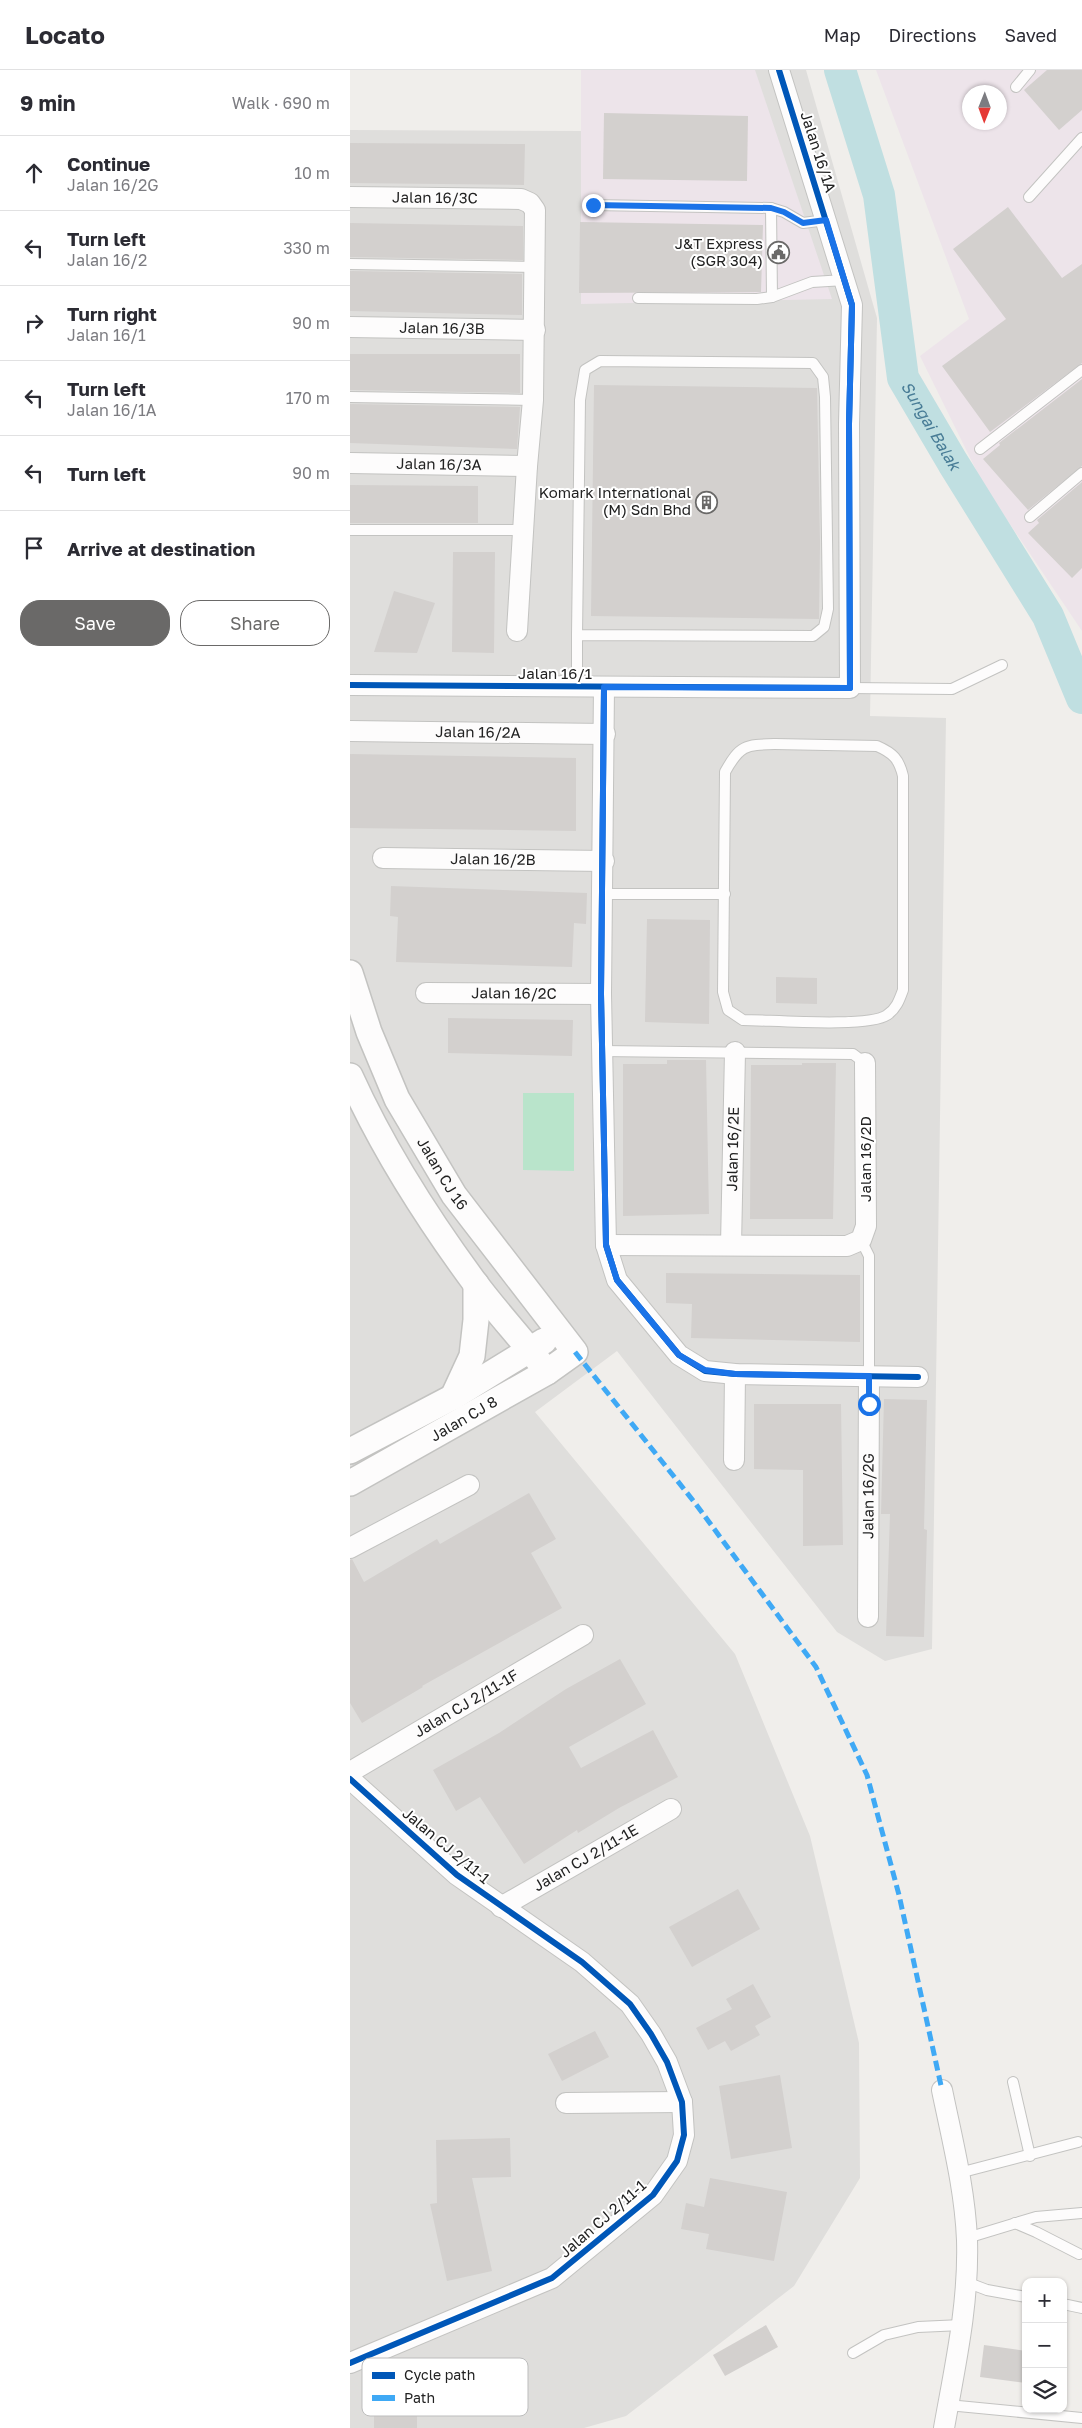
<!DOCTYPE html>
<html lang="en">
<head>
<meta charset="utf-8">
<style>
	:root { --surface:#fff; --page:#f7f7f7; --text:#2b2b33; --muted:#7c7c81; --line:#e1e1e2; --accent:#6a6968 }
	body { margin:0; font-family:"Golos Text",sans-serif; background:var(--page); color:var(--text) }
	.controls { position:absolute; right:15px; bottom:15px; display:grid; overflow:hidden; border-radius:10px; box-shadow:0 1px 4px #0004 }
	.controls button { width:45px; height:45px; display:grid; place-items:center; padding:0; border:0; border-bottom:1px solid var(--line); background:var(--surface); color:var(--text); font:25px sans-serif }
	.compass { position:absolute; left:612px; top:15px; width:45px; height:45px; border-radius:50%; background:var(--surface); box-shadow:0 1px 4px #0004; rotate:181deg }
	.stop { position:absolute; width:15px; height:15px; margin:-11px; border:4px solid #1a73e8; border-radius:50%; background:#fff }
	.stop.end { background:#1a73e8; border-color:#fff; box-shadow:0 1px 5px #0008 }
	.list { margin:0; padding:0; list-style:none }
	h2 { display:flex; justify-content:space-between; align-items:center; height:65px; margin:0; padding:0 20px; font-size:21px }
	h2 small { font-size:16px; font-weight:400; color:var(--muted) }
	.list li { display:grid; grid-template-columns:32px 1fr auto; gap:15px; align-items:center; box-sizing:border-box; height:75px; padding:0 20px; border-top:1px solid var(--line) }
	.list b { display:block; font-size:19px; white-space:nowrap }
	.list p { margin:0; font-size:16px; white-space:nowrap; color:var(--muted) }
	.list em { font-size:16px; font-style:normal; color:var(--muted) }
	.actions { display:flex; gap:10px; padding:15px 20px }
	.actions a { flex:1; padding:11px 0; border:1px solid var(--accent); border-radius:20px; text-align:center; font-size:18px; color:var(--accent) }
	.actions .main { background:var(--accent); color:#fff }
	.icon { flex:none; width:28px; height:28px; fill:none; stroke:currentColor; stroke-width:2; stroke-linecap:round; stroke-linejoin:round }
	.map { position:relative; flex:none; width:732px; height:2358px; overflow:hidden }
	header { display:flex; align-items:center; gap:30px; box-sizing:border-box; height:70px; padding:0 25px; background:var(--surface); border-bottom:1px solid var(--line) }
	header strong { font-size:24px }
	nav { display:flex; gap:28px; margin-inline-start:auto; font-size:18px }
	main { display:flex }
	aside { flex:1; background:var(--surface) }
	.map>svg:first-child { display:block }
	.residential { fill:#dfdedc }
	.industrial { fill:#ede4ea; fill-rule:evenodd }
	.pitch { fill:#b9e4cb }
	.lines { fill:none; stroke-linecap:round; stroke-linejoin:round }
	.river { stroke:#c0dfe1; stroke-width:32 }
	.building { fill:#d3d0ce }
	.service-casing { stroke:#c3c3c1; stroke-width:12 }
	.minor-casing { stroke:#c3c3c1; stroke-width:22 }
	.tertiary-casing { stroke:#c3c3c1; stroke-width:28 }
	.service { stroke:#fdfcfc; stroke-width:10 }
	.minor { stroke:#fdfcfc; stroke-width:20 }
	.tertiary { stroke:#fdfcfc; stroke-width:25 }
	.quiet { stroke:#3fa9f5; stroke-width:5; stroke-dasharray:10 5; stroke-linecap:butt }
	.cycleway-casing { stroke:#fff; stroke-width:9 }
	.cycleway { stroke:#0057b8; stroke-width:6 }
	.route { stroke:#1a73e8; stroke-width:6 }
	.labels { text-anchor:middle; stroke-width:4; stroke-linejoin:round; paint-order:stroke }
	.street-label { font-size:15px; fill:#222; stroke:#fff }
	.poi-label { font-size:15px; fill:#222; stroke:#fff; text-anchor:end }
	.water-label { font-size:16px; font-style:italic; fill:#487c96; stroke:#fff }
	.key { fill:#fff; stroke:#bdbdbd; stroke-width:1 }
	.key-label { font-size:14px; fill:#222 }
</style>
</head>
<body>
<header>
<strong>Locato</strong>
<nav><a>Map</a><a>Directions</a><a>Saved</a></nav>
</header>
<main>
<aside>
<h2>9 min<small>Walk · 690 m</small></h2>
<ul class="list">
<li><svg class="icon" aria-label="ahead" viewBox="0 0 24 24"><path d="M12 20V5M6 11l6-6 6 6"/></svg><div><b>Continue</b><p>Jalan 16/2G</p></div><em>10 m</em></li>
<li><svg class="icon" aria-label="left" viewBox="0 0 24 24"><path d="M17 20v-9H6M10 6l-5 5 5 5"/></svg><div><b>Turn left</b><p>Jalan 16/2</p></div><em>330 m</em></li>
<li><svg class="icon" aria-label="right" viewBox="0 0 24 24"><path d="M7 20v-9h11M14 6l5 5-5 5"/></svg><div><b>Turn right</b><p>Jalan 16/1</p></div><em>90 m</em></li>
<li><svg class="icon" aria-label="left" viewBox="0 0 24 24"><path d="M17 20v-9H6M10 6l-5 5 5 5"/></svg><div><b>Turn left</b><p>Jalan 16/1A</p></div><em>170 m</em></li>
<li><svg class="icon" aria-label="left" viewBox="0 0 24 24"><path d="M17 20v-9H6M10 6l-5 5 5 5"/></svg><div><b>Turn left</b></div><em>90 m</em></li>
<li><svg class="icon" aria-label="arrive" viewBox="0 0 24 24"><path d="M6 21V4h12l-3 4 3 4H6"/></svg><div><b>Arrive at destination</b></div></li>
</ul>
<div class="actions"><a class="main">Save</a><a>Share</a></div>
</aside>
<div class="map">
<svg width="732" height="2358" viewBox="0 0 732 2358">
	<rect width="100%" height="100%" fill="#f0eeeb"/>
	<path class="residential" d="M231 0H456L527 248 520 646 596 648 582 1579 535 1591 487 1562 267 1281 185 1342 385 1584 460 1766 509 1973 510 2108 444 2216 276 2346 234 2358H0V60L231 61Z"/>
	<g class="industrial">
		<path d="M231 0H405L482 229 231 234Z"/>
		<path d="M526 0H732V561L633 414 570 286 619 249ZM620 22H650V52H620Z"/>
	</g>
	<path class="pitch" d="M173 1023H224V1101L173 1100Z"/>
	<g class="lines">
		<path class="river" id="s1" d="M490 0 529 125 553 308 603 393 698 546 732 628"/>
	</g>
	<g class="building">
		<path d="M697 0H732V40L709 60 674 20Z"/>
		<path d="M254 43 398 46 397 111 253 109Z"/>
		<path d="M0 73 175 74 174 115 0 113Z"/>
		<path d="M658 137 712 208 732 194V293L640 362 592 296 656 249 603 179Z"/>
		<path d="M230 152 413 155 411 222 229 223Z"/>
		<path d="M0 153 173 156V190L0 187Z"/>
		<path d="M0 201 172 204V245L0 241Z"/>
		<path d="M0 284H170V323L0 320Z"/>
		<path d="M732 309V396L678 440 633 389 650 375 649 373Z"/>
		<path d="M244 315 467 318 470 473 469 549 241 546Z"/>
		<path d="M0 334 170 337 167 379 0 373Z"/>
		<path d="M732 412V498L722 508 678 463 689 453 687 450Z"/>
		<path d="M0 415 128 416V453H0Z"/>
		<path d="M103 482H145L144 583 102 582Z"/>
		<path d="M44 521 85 533 67 583 24 582Z"/>
		<path d="M0 684 226 688V761L0 758Z"/>
		<path d="M41 816 237 823 236 854 224 853 222 897 46 892 48 847 40 846Z"/>
		<path d="M297 849 360 850 359 954 295 952Z"/>
		<path d="M426 907 467 908V934L426 933Z"/>
		<path d="M98 948 223 950 222 986 98 983Z"/>
		<path d="M317 990H356L359 1144 273 1146V994H317Z"/>
		<path d="M452 993H486L483 1149H400L401 995H452Z"/>
		<path d="M316 1203 510 1205V1272L341 1268 342 1234 316 1233Z"/>
		<path d="M534 1329 577 1330 574 1459 577 1460 574 1567 536 1566 540 1444H531Z"/>
		<path d="M404 1334H491L493 1475 453 1476V1400L404 1399Z"/>
		<path d="M179 1423 206 1469 181 1483 212 1538 72 1616 73 1617 12 1653 0 1633V1490L2 1489 14 1512 87 1469 90 1474Z"/>
		<path d="M270 1589 296 1634 219 1677 231 1698 303 1660 328 1707 269 1738 228 1763 227 1760 174 1794 130 1727 106 1741 83 1700 149 1663 216 1619Z"/>
		<path d="M388 1819 410 1859 342 1897 319 1857Z"/>
		<path d="M403 1914 421 1947 405 1956 410 1965 381 1981 375 1971 358 1980 346 1958 382 1939 376 1929Z"/>
		<path d="M245 1961 259 1987 212 2011 198 1984Z"/>
		<path d="M430 2005 442 2078 381 2089 369 2016Z"/>
		<path d="M160 2068 161 2107 122 2108 142 2201 97 2211 80 2134 87 2133 86 2070Z"/>
		<path d="M360 2108 437 2122 424 2191 356 2179 359 2164 331 2159 336 2133 354 2137Z"/>
		<path d="M416 2255 428 2277 375 2306 363 2285Z"/>
		<path d="M634 2275 676 2281V2313L630 2307Z"/>
		<rect x="24" y="2310" width="43" height="48"/>
	</g>
	<g class="lines">
		<defs>
			<g id="service">
				<path d="M666 17 680 0"/>
				<path d="M679 127 732 68"/>
				<path d="M243 135 421 138 434 142 453 153 476 150"/>
				<path d="M421 138 422 227"/>
				<path d="M0 194 185 197"/>
				<path d="M288 228 407 229 422 227 462 212 495 210"/>
				<path d="M0 327 183 330"/>
				<path d="M630 379 732 300"/>
				<path d="M680 447 732 403"/>
				<path d="M0 460H173"/>
				<path d="M227 617V565L463 566 474 557 478 539 475 327 473 307 463 293 250 291 235 300 230 330 227 565"/>
				<path d="M500 618 602 619 652 595"/>
				<path d="M425 674 527 676C543 683 549 689 553 706V920C549 931 546 939 537 945 519 958 420 950 393 950L378 940 373 922 375 702C390 675 395 675 425 674Z"/>
				<path d="M254 824H375"/>
				<path d="M252 981 503 984 515 993"/>
				<path d="M511 1170 519 1186V1306"/>
				<path d="M663 2012 680 2086"/>
				<path d="M609 2103 728 2072"/>
				<path d="M665 2153 686 2162 729 2184"/>
				<path d="M617 2168 686 2147 732 2143"/>
				<path d="M616 2212 637 2220 676 2227"/>
				<path d="M713 2234 732 2238"/>
				<path d="M503 2283 534 2265 568 2257 612 2255"/>
				<path d="M598 2335 732 2348"/>
			</g>
			<g id="minor">
				<path id="s2" d="M0 127 171 129 180 133 185 140 183 330 177 396 167 561"/>
				<path id="s3" d="M0 257 185 260"/>
				<path id="s4" d="M0 393 177 396"/>
				<path d="M0 615 500 618 499 354 502 235 429 0"/>
				<path d="M254 617 251 924 256 1175 267 1210 329 1285 355 1301 385 1304 568 1307"/>
				<path id="s5" d="M0 661 255 664"/>
				<path id="s6" d="M33 788 254 791"/>
				<path id="s7" d="M76 923 251 924"/>
				<path d="M256 1175 497 1176 511 1170 516 1156 515 993"/>
				<path id="s8" d="M381 1175 385 982"/>
				<path d="M384 1390 385 1304"/>
				<path d="M0 1478 119 1415"/>
				<path id="s9" d="M518 1547 519 1306"/>
				<path id="s10" d="M0 1702 233 1565"/>
				<path d="M0 1709 107 1805 232 1892 280 1934 301 1964 317 1992 332 2032 334 2065 327 2091 303 2125 202 2208 0 2293"/>
				<path id="s11" d="M151 1837 321 1739"/>
				<path d="M592 2020C602 2069 615 2119 617 2170 619 2234 605 2296 594 2358"/>
				<path d="M216 2033 332 2032"/>
			</g>
			<g id="tertiary">
				<path id="s12" d="M0 903 19 962 47 1029 82 1088 104 1125 225 1282 197 1302 0 1413"/>
				<path d="M0 1006C33 1079 77 1148 125 1213 148 1244 174 1271 197 1302"/>
				<path d="M103 1327 122 1286 126 1250V1214"/>
				<path d="M0 1381 103 1327 194 1271"/>
			</g>
		</defs>
		<use href="#service" class="service-casing"/>
		<use href="#minor" class="minor-casing"/>
		<use href="#tertiary" class="tertiary-casing"/>
		<use href="#service" class="service"/>
		<use href="#minor" class="minor"/>
		<use href="#tertiary" class="tertiary"/>
		<path class="quiet" d="M225 1282 345 1433 466 1597 517 1705 549 1825 592 2020"/>
		<defs>
			<g id="cycleway">
				<path d="M0 615 500 618 499 354 502 235 429 0"/>
				<path d="M254 617 251 924 256 1175 267 1210 329 1285 355 1301 385 1304 568 1307"/>
				<path d="M0 1709 107 1805 232 1892 280 1934 301 1964 317 1992 332 2032 334 2065 327 2091 303 2125 202 2208 0 2293"/>
			</g>
		</defs>
		<use href="#cycleway" class="cycleway-casing"/>
		<use href="#cycleway" class="cycleway"/>
	</g>
	<g class="lines">
		<path class="route" d="M243 135 421 138 434 142 453 153 476 150 502 235 499 354 500 618 254 617 251 924 256 1175 267 1210 329 1285 355 1300 385 1304 519 1306V1334"/>
	</g>
	<defs>
		<symbol id="civic-ring" viewBox="-11 -11 22 22"><circle r="9.5" fill="#fff" stroke="#6a6968" stroke-width="1.5"/><path d="M-.6-6.5H3V-4.5H.6V-3L4-1V1h2V6H-6V1h2V-1L-.6-3ZM-1.2 2.5V6h2.4V2.5Z" fill="#6a6968"/></symbol>
		<symbol id="building-ring" viewBox="-11 -11 22 22"><circle r="9.5" fill="#fff" stroke="#6a6968" stroke-width="1.5"/><path d="M-4-6H4V6H1V3H-1V6H-4ZM-2.5-4.3h1.7v1.8h-1.7ZM.8-4.3h1.7v1.8H.8ZM-2.5-1h1.7V.8h-1.7ZM.8-1h1.7V.8H.8Z" fill="#6a6968"/></symbol>
	</defs>
	<g fill-rule="evenodd">
		<use href="#civic-ring" x="416" y="170" width="25" height="25"/>
		<use href="#building-ring" x="344" y="420" width="25" height="25"/>
	</g>
	<g class="labels">
		<g class="street-label">
			<text transform="translate(468 82) rotate(72)" y="5">Jalan 16/1A</text>
			<text dy="5" stroke="none"><textPath href="#s2" startOffset="85">Jalan 16/3C</textPath></text>
			<text dy="5" stroke="none"><textPath href="#s3" startOffset="92">Jalan 16/3B</textPath></text>
			<text dy="5" stroke="none"><textPath href="#s4" startOffset="89">Jalan 16/3A</textPath></text>
			<text x="205" y="609">Jalan 16/1</text>
			<text dy="5" stroke="none"><textPath href="#s5" startOffset="128">Jalan 16/2A</textPath></text>
			<text dy="5" stroke="none"><textPath href="#s6" startOffset="110">Jalan 16/2B</textPath></text>
			<text dy="5" stroke="none"><textPath href="#s7" startOffset="88">Jalan 16/2C</textPath></text>
			<text dy="5" stroke="none"><textPath href="#s8" startOffset="96">Jalan 16/2E</textPath></text>
			<text transform="translate(516 1089) rotate(-90)" y="5">Jalan 16/2D</text>
			<text dy="5" stroke="none"><textPath href="#s12" startOffset="222">Jalan CJ 16</textPath></text>
			<text transform="translate(114 1349) rotate(-30)" y="5">Jalan CJ 8</text>
			<text dy="5" stroke="none"><textPath href="#s9" startOffset="121">Jalan 16/2G</textPath></text>
			<text dy="5" stroke="none"><textPath href="#s10" startOffset="135">Jalan CJ 2/11-1F</textPath></text>
			<text transform="translate(96 1776) rotate(40)" y="5">Jalan CJ 2/11-1</text>
			<text dy="5" stroke="none"><textPath href="#s11" startOffset="98">Jalan CJ 2/11-1E</textPath></text>
			<text transform="translate(253 2149) rotate(-41)" y="5">Jalan CJ 2/11-1</text>
		</g>
		<g class="poi-label">
			<text x="413" y="179">J&amp;T Express<tspan x="413" dy="17">(SGR 304)</tspan></text>
			<text x="341" y="428">Komark International<tspan x="341" dy="17">(M) Sdn Bhd</tspan></text>
		</g>
		<g class="water-label">
			<text dy="6" stroke="none"><textPath href="#s1" startOffset="371">Sungai Balak</textPath></text>
		</g>
	</g>
	<rect x="12" y="2288" width="166" height="58" rx="8" class="key"/>
	<rect x="22" y="2302" width="23" height="7" fill="#0057b8"/>
	<rect x="22" y="2325" width="23" height="6" fill="#3fa9f5"/>
	<g class="key-label">
		<text x="54" y="2310">Cycle path</text>
		<text x="54" y="2333">Path</text>
	</g>
</svg>
<div class="controls">
<button>+</button>
<button>−</button>
<button><svg class="icon" aria-label="layers" viewBox="0 0 24 24"><path d="M12 4l9 5-9 5-9-5zM3 14l9 5 9-5"/></svg></button>
</div>
<svg class="compass" viewBox="-18 -18 36 36"><path d="M0-13l5 13h-10z" fill="#e53935"/><path d="M0 13l5-13h-10z" fill="#7c7c81"/></svg>
<div class="stop" style="left:519px;top:1334px"></div>
<div class="stop end" style="left:243px;top:135px"></div>
</div>
</main>
</body>
</html>
